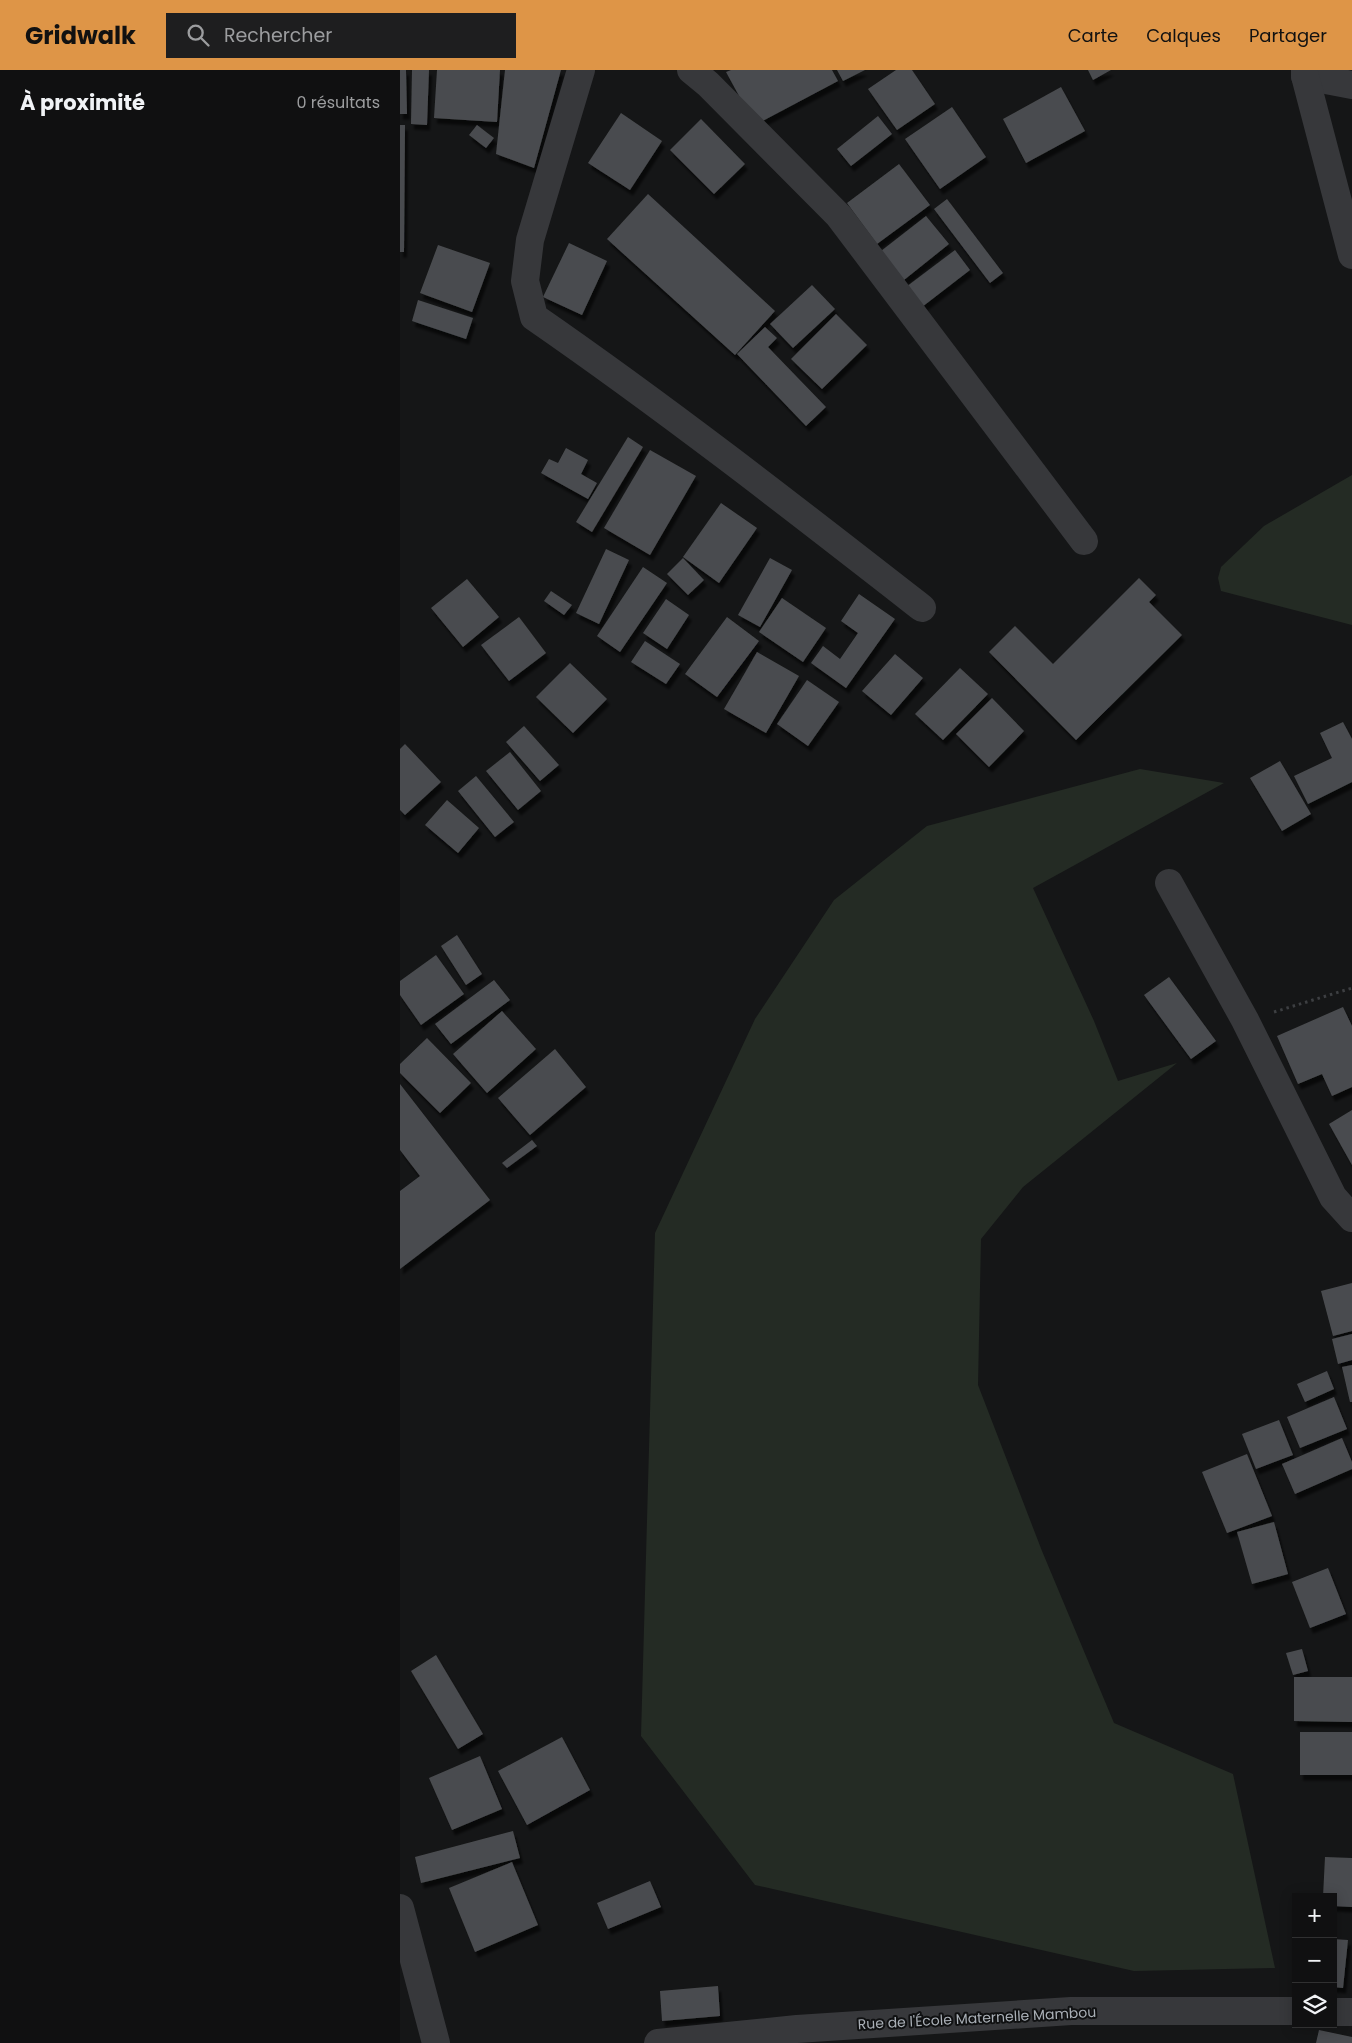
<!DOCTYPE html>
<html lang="fr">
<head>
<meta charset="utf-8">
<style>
	:root { --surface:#101011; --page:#1e1e1f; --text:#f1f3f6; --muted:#9c9d9f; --line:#303031; --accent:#de9547 }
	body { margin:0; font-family:Poppins,sans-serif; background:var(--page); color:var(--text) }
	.controls { position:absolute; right:15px; bottom:15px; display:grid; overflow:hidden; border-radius:0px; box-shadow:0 2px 12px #0003 }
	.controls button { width:45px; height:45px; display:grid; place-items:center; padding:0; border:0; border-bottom:1px solid var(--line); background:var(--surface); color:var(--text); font:25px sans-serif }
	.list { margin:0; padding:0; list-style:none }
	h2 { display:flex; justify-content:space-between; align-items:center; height:65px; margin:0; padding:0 20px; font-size:21px }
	h2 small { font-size:16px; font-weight:400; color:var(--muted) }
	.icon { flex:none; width:28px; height:28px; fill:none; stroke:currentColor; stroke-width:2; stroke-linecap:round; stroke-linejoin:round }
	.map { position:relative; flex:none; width:952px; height:1973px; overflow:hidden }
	header { display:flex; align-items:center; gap:30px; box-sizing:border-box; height:70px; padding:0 25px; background:var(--accent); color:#111 }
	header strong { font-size:24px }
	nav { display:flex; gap:28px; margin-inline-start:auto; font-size:18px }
	.search { width:350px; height:45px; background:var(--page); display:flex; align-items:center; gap:12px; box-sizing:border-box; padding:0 18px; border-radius:0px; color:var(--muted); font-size:19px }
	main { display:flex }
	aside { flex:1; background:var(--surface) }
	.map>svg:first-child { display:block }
	.green { fill:#242b24 }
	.building { fill:#4a4c4f; filter:url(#shadow) }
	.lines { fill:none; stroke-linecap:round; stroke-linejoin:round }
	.path { stroke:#3d3f42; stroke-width:3; stroke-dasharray:2.5 4; stroke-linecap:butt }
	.street { stroke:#37383b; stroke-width:28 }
	.labels { text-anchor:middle; stroke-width:4; stroke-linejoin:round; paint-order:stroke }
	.street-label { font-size:14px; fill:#a9afb6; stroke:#101112 }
</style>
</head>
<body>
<header>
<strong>Gridwalk</strong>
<div class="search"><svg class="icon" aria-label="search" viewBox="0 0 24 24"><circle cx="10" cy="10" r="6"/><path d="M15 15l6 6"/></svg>Rechercher</div>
<nav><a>Carte</a><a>Calques</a><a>Partager</a></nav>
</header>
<main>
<aside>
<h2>À proximité<small>0 résultats</small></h2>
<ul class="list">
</ul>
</aside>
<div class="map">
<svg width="952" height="1973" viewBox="0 0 952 1973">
	<defs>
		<filter id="shadow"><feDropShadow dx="3" dy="5.5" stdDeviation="1" flood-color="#0009"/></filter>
	</defs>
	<rect width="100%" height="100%" fill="#151617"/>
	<g class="green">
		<path d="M952 405V555L821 521 818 508 821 497 864 456Z"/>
		<path d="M740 699 824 713 633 818 694 951 718 1011 777 993 623 1117 581 1169 578 1315 642 1481 714 1653 833 1704 875 1898 734 1901 355 1815 241 1666 255 1163 355 949 434 830 527 756Z"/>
	</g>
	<g class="building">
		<path d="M0 0H6L7 44H0Z"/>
		<path d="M12 0H29L27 55 11 54Z"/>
		<path d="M37 0H100L97 52 34 48Z"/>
		<path d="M105 0H161L134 98 96 84Z"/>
		<path d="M331 0H432L438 11 355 55 326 2Z"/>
		<path d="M437 0H465L443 11Z"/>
		<path d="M496 0H512L535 34 497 60 468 19Z"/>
		<path d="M688 0H711L693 10Z"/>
		<path d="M661 17 685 61 626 93 603 49Z"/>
		<path d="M552 37 586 87 540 119 505 69Z"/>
		<path d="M221 43 262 71 230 120 188 93Z"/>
		<path d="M478 46 492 64 451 96 437 79Z"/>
		<path d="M301 49 345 94 314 124 270 80Z"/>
		<path d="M0 55H5L4 182H0Z"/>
		<path d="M77 55 94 68 86 78 69 65Z"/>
		<path d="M499 94 530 135 477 174 447 133Z"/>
		<path d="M248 124 375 241 335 285 207 169Z"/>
		<path d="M547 129 603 203 590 213 534 139Z"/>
		<path d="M526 146 549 174 504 210 481 181Z"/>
		<path d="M169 173 207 191 182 245 143 227Z"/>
		<path d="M38 175 90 193 72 242 20 223Z"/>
		<path d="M555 180 570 200 522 237 506 217Z"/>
		<path d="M412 215 435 239 393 278 370 254Z"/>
		<path d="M18 230 73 248 66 269 12 251Z"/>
		<path d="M436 244 467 275 422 319 391 289Z"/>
		<path d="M365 257 377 268 368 277 426 337 406 356 337 284Z"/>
		<path d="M228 367 243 377 192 462 176 452Z"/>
		<path d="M166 378 188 390 181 404 197 413 188 429 141 403 149 389 158 393Z"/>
		<path d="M250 380 296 406 250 485 204 458Z"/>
		<path d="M321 433 357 458 319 513 283 487Z"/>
		<path d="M206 479 229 490 199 554 176 543Z"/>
		<path d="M283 488 304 510 288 525 267 504Z"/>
		<path d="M370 488 392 500 360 557 338 545Z"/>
		<path d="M243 497 267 513 220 582 197 566Z"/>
		<path d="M739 508 756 525 749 532 782 565 676 670 589 582 615 556 653 594Z"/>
		<path d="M67 509 99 547 63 577 31 538Z"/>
		<path d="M151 521 172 535 164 545 144 531Z"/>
		<path d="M459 524 495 549 446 618 411 593 423 576 440 589 458 563 441 551Z"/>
		<path d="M382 528 426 558 403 592 359 562Z"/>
		<path d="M266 529 289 545 267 579 243 563Z"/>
		<path d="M119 547 146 583 109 611 81 575Z"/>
		<path d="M327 547 359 571 317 627 285 604Z"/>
		<path d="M245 571 280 594 266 614 231 592Z"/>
		<path d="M357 582 399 606 366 663 324 639Z"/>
		<path d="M495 584 523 608 491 645 462 621Z"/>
		<path d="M170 593 207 629 173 663 136 627Z"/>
		<path d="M560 598 588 624 543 670 515 644Z"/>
		<path d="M407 610 439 632 408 676 377 654Z"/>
		<path d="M592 628 624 661 589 697 556 664Z"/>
		<path d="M943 652 952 669V712L908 734 894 706 932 688 920 663Z"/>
		<path d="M124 656 159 695 140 711 106 672Z"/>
		<path d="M5 674 41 712 5 745 0 740V679Z"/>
		<path d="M110 682 141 721 118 740 86 701Z"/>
		<path d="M880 691 911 744 882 761 850 708Z"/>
		<path d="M76 706 114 752 95 767 58 721Z"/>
		<path d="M47 730 79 758 58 783 25 755Z"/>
		<path d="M57 865 82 904 66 915 41 876Z"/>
		<path d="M36 885 64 924 21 955 0 925V911Z"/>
		<path d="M769 907 816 971 791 989 744 925Z"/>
		<path d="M94 910 110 930 51 974 35 954Z"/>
		<path d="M943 937 952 956V1017L932 1026 922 1004 898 1014 877 966Z"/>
		<path d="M102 941 136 979 87 1023 53 984Z"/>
		<path d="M27 968 71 1013 40 1043 0 1003V994Z"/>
		<path d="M155 979 186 1017 130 1065 98 1028Z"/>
		<path d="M0 1014 90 1130 0 1199V1121L20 1106 0 1080Z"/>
		<path d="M952 1040V1095L929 1054Z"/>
		<path d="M132 1070 137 1076 107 1098 102 1093Z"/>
		<path d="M952 1213V1261L933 1266 921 1221Z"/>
		<path d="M952 1264V1290L938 1294 932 1269Z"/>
		<path d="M952 1295V1332H950L942 1297Z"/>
		<path d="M927 1301 934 1319 905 1332 897 1314Z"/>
		<path d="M934 1327 947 1359 900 1378 887 1347Z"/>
		<path d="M879 1350 893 1385 856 1399 842 1364Z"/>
		<path d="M942 1368 952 1392V1399L895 1424 882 1394Z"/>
		<path d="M847 1384 872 1446 827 1463 802 1402Z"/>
		<path d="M874 1452 888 1504 852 1514 837 1462Z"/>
		<path d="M928 1498 946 1544 910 1558 892 1512Z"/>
		<path d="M902 1579 908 1601 893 1605 886 1583Z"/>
		<path d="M36 1585 83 1664 58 1679 11 1601Z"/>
		<path d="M894 1607H952V1652L894 1651Z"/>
		<rect x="900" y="1662" width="52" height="43"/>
		<path d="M162 1667 190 1720 127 1755 98 1701Z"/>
		<path d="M80 1686 102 1739 52 1760 29 1708Z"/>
		<path d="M113 1761 120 1788 21 1813 15 1787Z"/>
		<path d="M925 1787 952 1788V1837L933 1836V1827H923Z"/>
		<path d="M112 1792 138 1855 75 1882 49 1818Z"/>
		<path d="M250 1811 261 1837 208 1859 197 1833Z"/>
		<path d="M933 1869 948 1870 943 1918 933 1917Z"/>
		<path d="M318 1916 320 1946 262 1951 260 1921Z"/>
		<path d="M919 1960 952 1967V1973H916Z"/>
	</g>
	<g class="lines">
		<path class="path" d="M874 942 952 918"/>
		<g class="street">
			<path d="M181 0 130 170 125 211 134 247C267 339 395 439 522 538"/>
			<path d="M291 0 308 14 439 146 684 471"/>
			<path d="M905 0V6L952 15"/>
			<path d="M905 6 952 185"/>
			<path d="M769 813 845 950 933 1127 952 1148"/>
			<path d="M0 1838 36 1973"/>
			<path d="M933 1942H952"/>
			<path d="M258 1973 397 1959 671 1941H896"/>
		</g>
	</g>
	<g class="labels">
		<g class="street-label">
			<text transform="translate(577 1948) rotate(-3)" y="5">Rue de l'École Maternelle Mambou</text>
		</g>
	</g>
</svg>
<div class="controls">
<button>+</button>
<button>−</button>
<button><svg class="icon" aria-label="layers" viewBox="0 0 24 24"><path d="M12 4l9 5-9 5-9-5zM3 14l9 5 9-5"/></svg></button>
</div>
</div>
</main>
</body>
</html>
